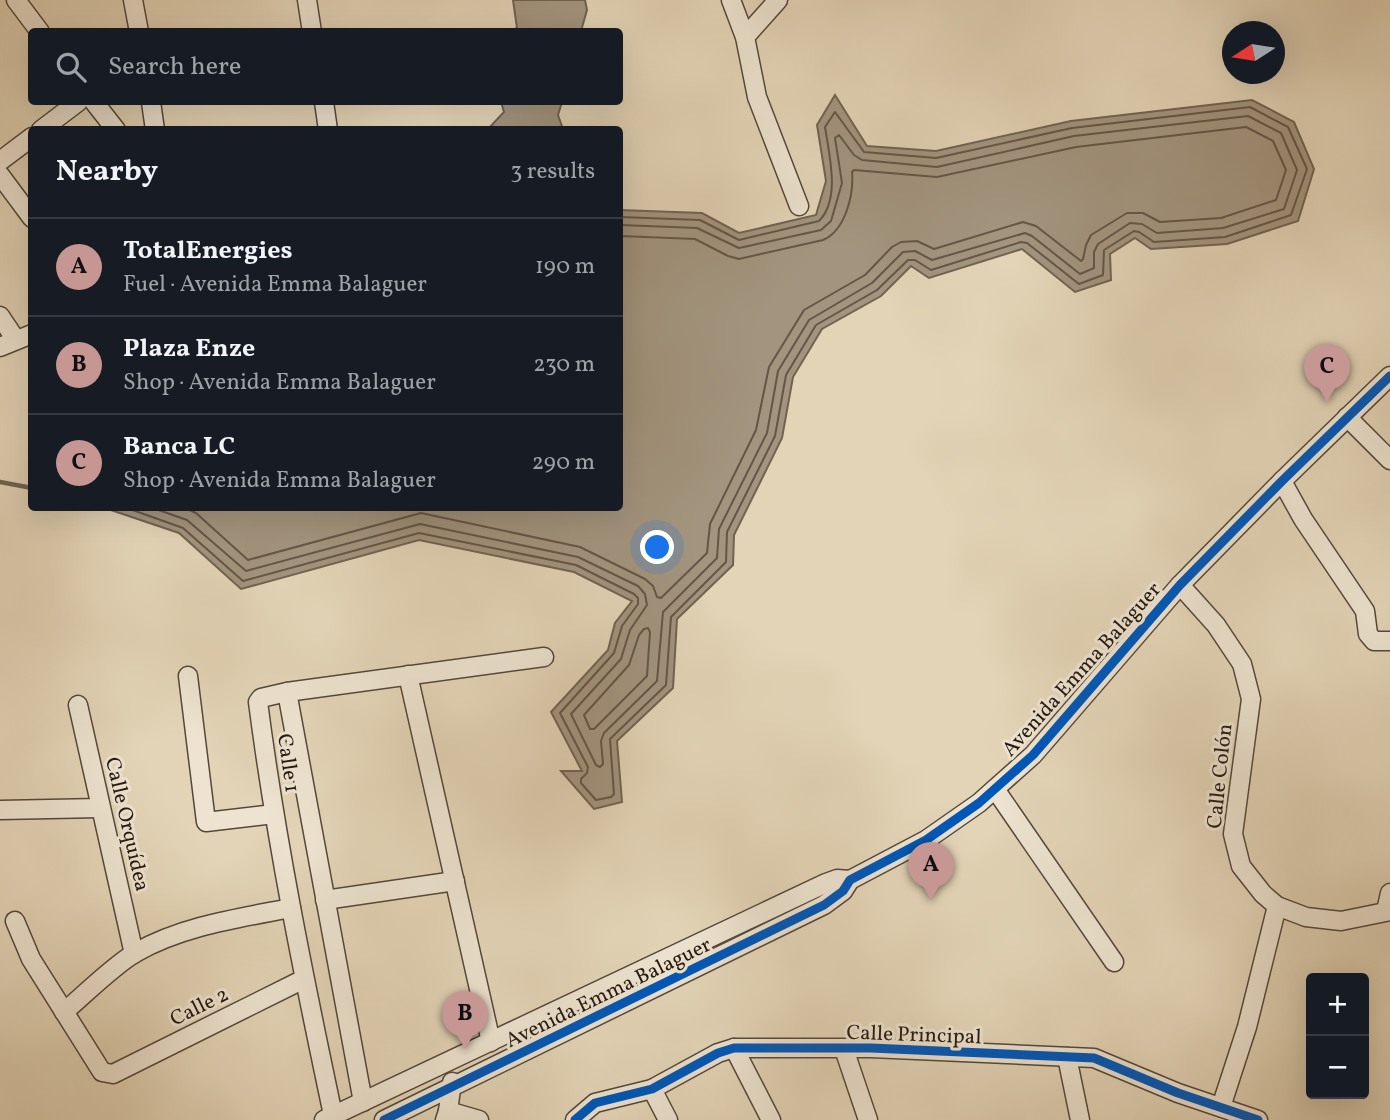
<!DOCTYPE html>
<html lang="en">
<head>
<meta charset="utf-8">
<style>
	:root { --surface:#171b24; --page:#20242c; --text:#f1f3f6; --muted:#9ea1a6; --line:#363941; --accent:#c59692 }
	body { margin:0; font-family:Vollkorn,serif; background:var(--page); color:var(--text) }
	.controls { position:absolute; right:21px; bottom:21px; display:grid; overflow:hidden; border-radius:7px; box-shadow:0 7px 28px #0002 }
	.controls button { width:63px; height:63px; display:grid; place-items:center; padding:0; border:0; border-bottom:2px solid var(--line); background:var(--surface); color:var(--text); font:35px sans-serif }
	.compass { position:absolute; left:1222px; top:21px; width:63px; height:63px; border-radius:50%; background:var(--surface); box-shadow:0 7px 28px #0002; rotate:258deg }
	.you { position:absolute; left:658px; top:548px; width:24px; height:24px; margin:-18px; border:5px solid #fff; border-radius:50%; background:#1a73e8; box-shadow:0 0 0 10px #1a73e833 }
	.badge { display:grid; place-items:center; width:46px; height:46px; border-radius:50%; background:var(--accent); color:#111; font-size:23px; font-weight:700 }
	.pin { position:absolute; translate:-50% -58px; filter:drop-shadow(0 2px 4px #0008) }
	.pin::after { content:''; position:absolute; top:37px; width:24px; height:21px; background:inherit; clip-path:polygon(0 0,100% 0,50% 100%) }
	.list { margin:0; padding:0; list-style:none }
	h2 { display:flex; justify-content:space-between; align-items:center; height:91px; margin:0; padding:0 28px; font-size:30px }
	h2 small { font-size:23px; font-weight:400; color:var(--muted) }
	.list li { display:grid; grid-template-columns:46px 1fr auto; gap:21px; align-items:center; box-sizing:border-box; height:98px; padding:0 28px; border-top:2px solid var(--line) }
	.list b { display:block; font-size:26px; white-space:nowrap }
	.list p { margin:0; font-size:23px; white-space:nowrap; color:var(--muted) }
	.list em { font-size:23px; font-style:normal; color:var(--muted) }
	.icon { flex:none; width:38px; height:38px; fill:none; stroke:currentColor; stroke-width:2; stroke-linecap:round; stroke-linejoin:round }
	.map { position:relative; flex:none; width:1390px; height:1120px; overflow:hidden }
	.search { position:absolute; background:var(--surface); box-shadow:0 7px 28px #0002; left:28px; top:28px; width:595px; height:77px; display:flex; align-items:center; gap:18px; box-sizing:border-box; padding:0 24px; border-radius:7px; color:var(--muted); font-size:26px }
	.panel { position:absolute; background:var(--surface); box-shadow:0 7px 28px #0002; left:28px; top:126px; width:595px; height:385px; border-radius:7px }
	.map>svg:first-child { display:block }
	.water { fill:#a2947e; stroke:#706352; stroke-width:2 }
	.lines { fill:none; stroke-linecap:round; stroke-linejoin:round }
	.shore { stroke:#645647; stroke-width:2 }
	.stream { stroke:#706352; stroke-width:4.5 }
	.minor-casing { stroke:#54483a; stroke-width:21 }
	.minor { stroke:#ede3d0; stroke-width:18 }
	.cycleway-casing { stroke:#ede3d0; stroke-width:13 }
	.cycleway { stroke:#0057b8; stroke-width:9 }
	.labels { text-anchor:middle; stroke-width:6; stroke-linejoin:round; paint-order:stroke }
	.street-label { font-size:21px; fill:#251910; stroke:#ede3d0 }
</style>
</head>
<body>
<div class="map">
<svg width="1390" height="1120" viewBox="0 0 1390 1120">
	<rect width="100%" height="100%" fill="#e3d4b7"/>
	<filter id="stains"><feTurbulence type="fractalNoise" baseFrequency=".00286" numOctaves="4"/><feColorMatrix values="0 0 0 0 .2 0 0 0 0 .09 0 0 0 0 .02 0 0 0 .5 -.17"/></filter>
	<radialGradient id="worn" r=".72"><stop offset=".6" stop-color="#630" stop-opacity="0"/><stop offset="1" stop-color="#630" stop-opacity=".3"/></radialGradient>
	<g class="water">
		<path d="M513 0H585L587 10 581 31H511L517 28Z"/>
		<path d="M835 95 867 146 936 151 1071 121 1252 100 1294 122 1314 169 1298 221 1227 244 1151 249 1135 238 1110 254 1111 280 1075 292 1022 249 929 278 911 266 881 296 822 329 793 377 782 438 734 535 733 565 677 619 673 688 617 741 622 802 594 809 561 771H582L551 712 608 650 615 623 632 601 574 572 419 540 241 589 179 533 105 508H620V210L702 213 739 233 816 215 826 181 817 125Z"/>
		<path d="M501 102H562L558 115 563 129H488L504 112Z"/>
	</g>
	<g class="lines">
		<g class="shore">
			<path d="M127 508 183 528 243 581 419 533 576 565 634 594 638 598V604L622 626 614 653 560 713 588 767 587 773 581 779V783L596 800 611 797 614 794 610 739 666 685 671 617 726 562 727 532 775 436 786 375 816 325 877 290 908 260H915L931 270 1021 242 1027 243 1079 284 1103 275 1104 250 1134 231 1139 232 1154 242 1225 237 1291 215 1307 169 1288 127 1250 107 1072 128 936 158 864 152 835 112 825 127C829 154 841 199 819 221L739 240 700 220 620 217"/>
			<path d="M153 508 187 520 246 571 420 524 578 557 638 586 645 594 647 605 630 630 621 659 571 714 596 765 600 767 603 764 601 741 604 733 657 681 663 612 717 558 719 529 767 433 778 371 809 320 872 283 903 252 915 251 932 260 1025 233 1032 236 1080 274 1094 268V252L1098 244 1130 223 1142 224 1157 233 1223 228 1284 209 1297 170 1281 133 1248 116 1074 136 937 167 862 160 854 155 839 135 835 138 842 183 831 221 821 230 739 248 697 228 620 225"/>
			<path d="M185 508 196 513 248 560 421 513 580 547 645 579 653 586 657 597 661 598 707 553 710 524 756 430 769 367 804 310 865 275 892 247 901 242 917 241 934 249 1023 222 1036 226 1081 261 1083 259 1086 245 1091 235 1127 213H1143L1160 222 1221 218 1276 200 1286 170 1273 141 1246 127 1076 147 937 177 854 170 852 172C854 195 845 231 823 240L739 259 728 256 695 239 620 236"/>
			<path d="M648 628 650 632 647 676 594 729H590L584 715 629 665 639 635 644 629Z"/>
		</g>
		<path class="stream" d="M0 482 32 488"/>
		<defs>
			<g id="minor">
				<path d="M16 0 40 32"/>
				<path d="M133 0 139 32"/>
				<path d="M307 0 312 32"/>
				<path d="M731 0 745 37 757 97 799 206"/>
				<path d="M745 37 778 0"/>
				<path d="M94 102 116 130"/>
				<path d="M151 102 155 130"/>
				<path d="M324 102 328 130"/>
				<path d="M41 130 78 102"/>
				<path d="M0 161 32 137"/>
				<path d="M0 175 32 218"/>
				<path d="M0 316 16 340"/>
				<path d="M0 347 32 334"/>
				<path d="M1347 417 1390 460"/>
				<path d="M1282 481 1303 519 1365 611 1368 634 1374 641H1390"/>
				<path d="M1180 585 1216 625 1242 664 1251 699 1233 834 1241 866 1263 894 1277 906 1306 917 1341 921 1390 911"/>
				<path d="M408 675 491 1042"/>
				<path d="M188 676 206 822 274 814"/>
				<path d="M287 692 363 1102"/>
				<path d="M78 705 134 954"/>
				<path d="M995 789 1114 962"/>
				<path d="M0 810 100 808"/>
				<path d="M325 900 455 881"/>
				<path d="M1386 911 1390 893"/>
				<path d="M15 921 31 959 102 1072 113 1074 304 979"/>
				<path d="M64 1012C84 995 113 966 135 953 182 926 239 918 291 908"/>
				<path d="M734 1048 771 1120"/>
				<path d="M844 1049 868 1120"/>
				<path d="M1067 1057 1080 1120"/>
				<path d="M652 1089 668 1120"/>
				<path d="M1221 1107 1247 1027 1277 906"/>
				<path d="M448 1111 479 1120"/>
				<path d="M333 1115C304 978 276 841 258 702L261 698 287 692 544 657"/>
				<path d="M324 1120 826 883 837 879 850 880"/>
				<path d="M384 1120 824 905 843 891 850 880 926 840 979 803 1033 755 1180 585 1282 481 1390 376"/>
				<path d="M445 1120 448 1111 452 1082"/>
				<path d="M575 1120 595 1103 652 1089 718 1053 734 1048H871L1094 1058 1178 1093 1258 1120"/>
			</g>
		</defs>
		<use href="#minor" class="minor-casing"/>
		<use href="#minor" class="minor"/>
		<defs>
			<g id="cycleway">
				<path d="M384 1120 824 905 843 891 850 880 926 840 979 803 1033 755 1180 585 1282 481 1390 376"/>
				<path d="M575 1120 595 1103 652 1089 718 1053 734 1048H871L1094 1058 1178 1093 1258 1120"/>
			</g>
		</defs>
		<use href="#cycleway" class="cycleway-casing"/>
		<use href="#cycleway" class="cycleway"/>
	</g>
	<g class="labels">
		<g class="street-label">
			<text transform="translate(1081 669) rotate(-48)" y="7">Avenida Emma Balaguer</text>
			<text transform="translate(289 763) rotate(82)" y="7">Calle 1</text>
			<text transform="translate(1219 776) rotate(-84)" y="7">Calle Colón</text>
			<text transform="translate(128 824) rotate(77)" y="7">Calle Orquídea</text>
			<text transform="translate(608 992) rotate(-26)" y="7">Avenida Emma Balaguer</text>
			<text transform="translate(199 1006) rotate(-26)" y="7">Calle 2</text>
			<text transform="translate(914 1034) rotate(2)" y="7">Calle Principal</text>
		</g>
	</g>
	<rect width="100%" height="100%" filter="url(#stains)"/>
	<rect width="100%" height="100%" fill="url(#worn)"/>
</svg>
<div class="controls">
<button>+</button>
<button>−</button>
</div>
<svg class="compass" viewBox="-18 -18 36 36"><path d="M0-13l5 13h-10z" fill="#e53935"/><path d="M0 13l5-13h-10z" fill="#9ea1a6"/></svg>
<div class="you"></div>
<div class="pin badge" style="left:931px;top:900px">A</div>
<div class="pin badge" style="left:465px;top:1049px">B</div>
<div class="pin badge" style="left:1327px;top:402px">C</div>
<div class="search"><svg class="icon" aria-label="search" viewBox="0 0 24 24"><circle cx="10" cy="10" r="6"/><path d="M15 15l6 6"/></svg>Search here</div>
<section class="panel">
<h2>Nearby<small>3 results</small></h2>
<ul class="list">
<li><span class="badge">A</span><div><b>TotalEnergies</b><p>Fuel · Avenida Emma Balaguer</p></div><em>190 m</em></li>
<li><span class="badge">B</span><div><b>Plaza Enze</b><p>Shop · Avenida Emma Balaguer</p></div><em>230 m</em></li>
<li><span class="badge">C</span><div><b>Banca LC</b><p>Shop · Avenida Emma Balaguer</p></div><em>290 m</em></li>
</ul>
</section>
</div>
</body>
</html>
